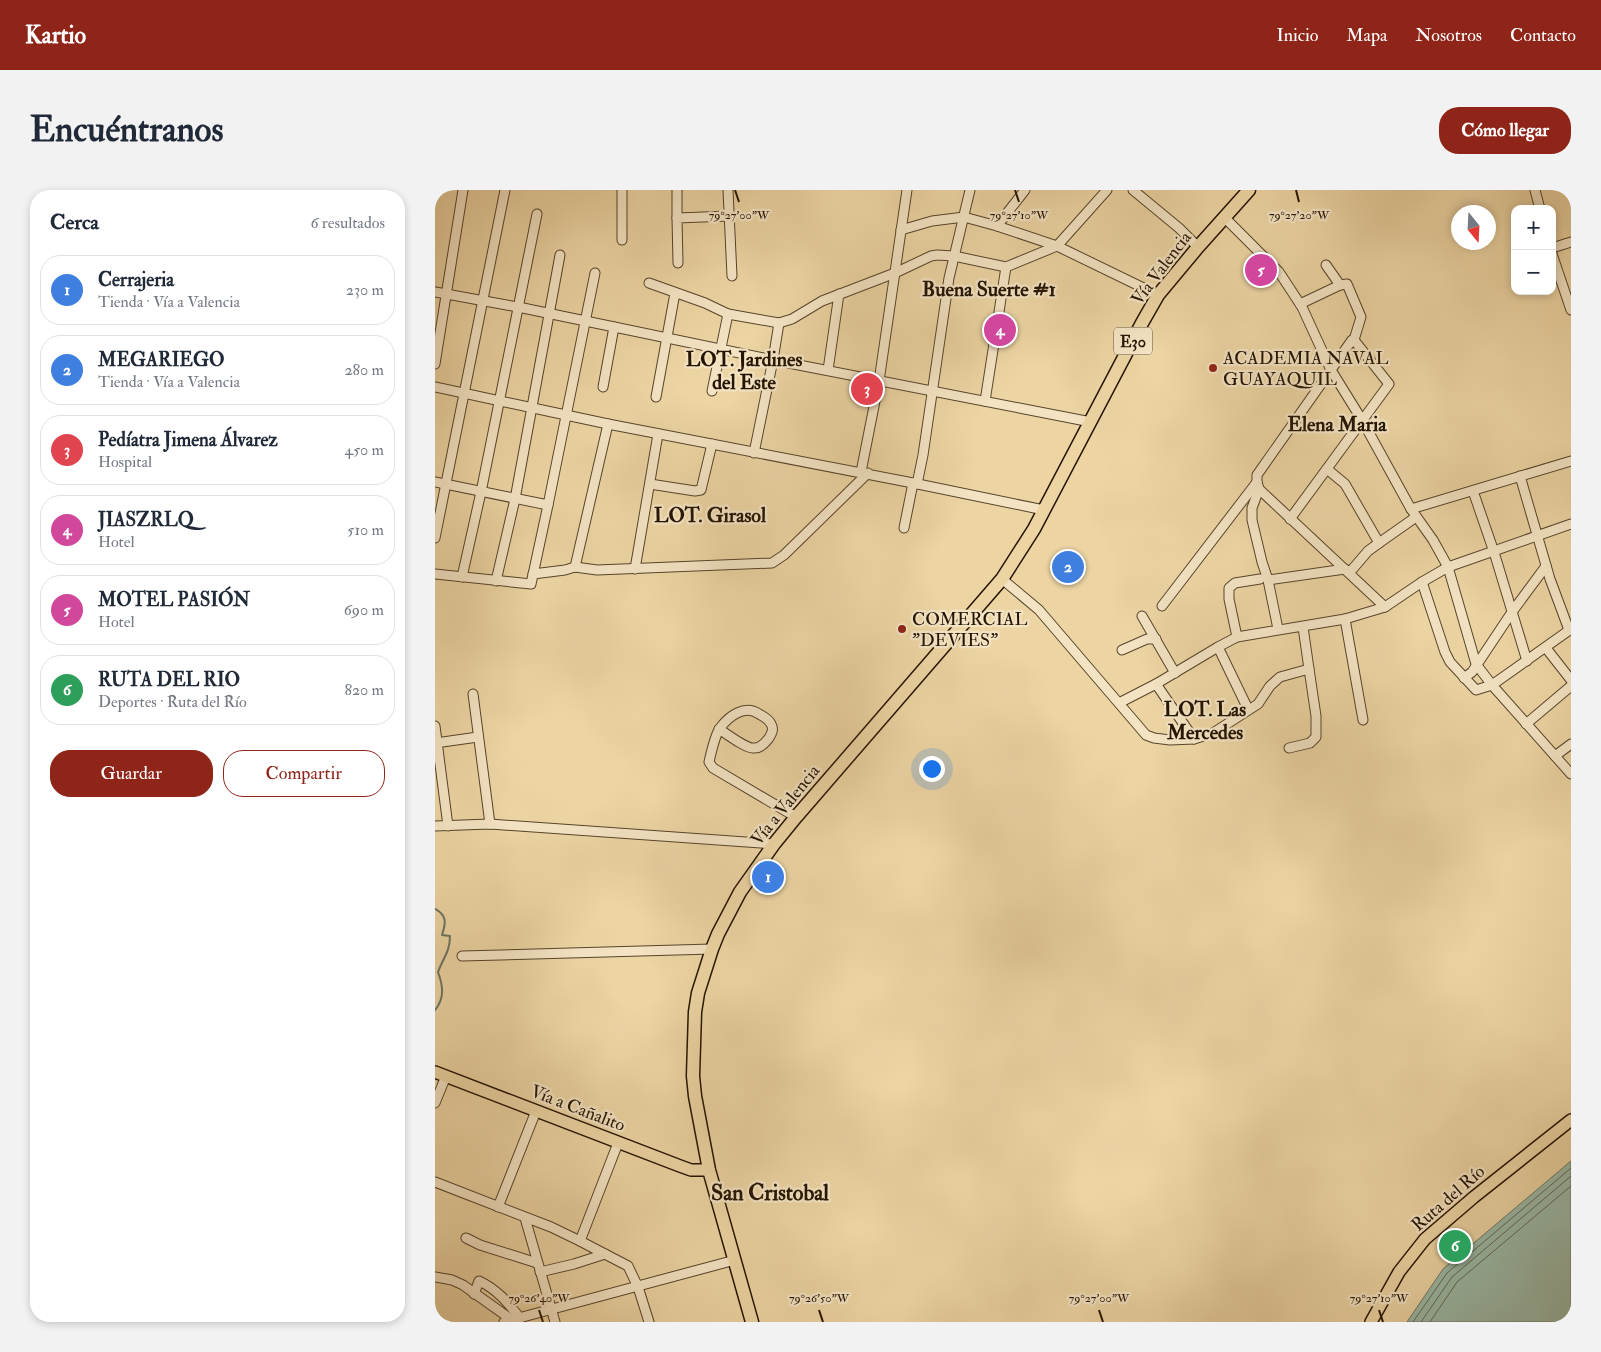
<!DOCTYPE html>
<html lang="es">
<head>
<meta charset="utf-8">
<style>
	:root { --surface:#fff; --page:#f2f2f3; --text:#1f2937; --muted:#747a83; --line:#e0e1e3; --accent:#8f2418 }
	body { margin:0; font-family:"IM FELL Double Pica",serif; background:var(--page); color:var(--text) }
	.controls { position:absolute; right:15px; top:15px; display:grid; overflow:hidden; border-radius:10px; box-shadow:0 2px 8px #0003 }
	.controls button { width:45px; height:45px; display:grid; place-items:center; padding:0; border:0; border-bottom:1px solid var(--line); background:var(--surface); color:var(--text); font:25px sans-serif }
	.compass { position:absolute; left:1016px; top:15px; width:45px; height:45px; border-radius:50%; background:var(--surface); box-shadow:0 2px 8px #0003; rotate:162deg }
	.you { position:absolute; left:496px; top:578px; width:18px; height:18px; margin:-12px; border:4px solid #fff; border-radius:50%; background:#1a73e8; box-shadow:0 0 0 8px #1a73e833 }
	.badge { display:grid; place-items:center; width:32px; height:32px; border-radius:50%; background:var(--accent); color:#fff; font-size:16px; font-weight:700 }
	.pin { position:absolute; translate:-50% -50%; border:2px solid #fff; box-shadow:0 1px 5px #0006 }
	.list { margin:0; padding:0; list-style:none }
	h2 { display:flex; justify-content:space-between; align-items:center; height:65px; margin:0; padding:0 20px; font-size:21px }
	h2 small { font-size:16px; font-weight:400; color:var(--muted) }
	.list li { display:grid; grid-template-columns:32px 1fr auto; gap:15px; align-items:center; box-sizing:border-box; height:70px; margin:0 10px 10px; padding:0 10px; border:1px solid var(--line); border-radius:20px }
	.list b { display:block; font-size:19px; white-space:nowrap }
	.list p { margin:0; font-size:16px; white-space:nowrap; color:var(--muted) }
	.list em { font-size:16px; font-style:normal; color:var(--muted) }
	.actions { display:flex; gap:10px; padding:15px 20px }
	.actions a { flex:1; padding:11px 0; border:1px solid var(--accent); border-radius:20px; text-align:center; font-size:18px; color:var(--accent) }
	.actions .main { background:var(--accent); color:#fff }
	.map { position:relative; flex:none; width:1136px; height:1132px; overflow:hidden; border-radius:20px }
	header { display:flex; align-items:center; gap:30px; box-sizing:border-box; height:70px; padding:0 25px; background:var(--accent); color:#fff }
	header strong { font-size:24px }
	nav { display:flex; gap:28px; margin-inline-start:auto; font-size:18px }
	.intro { display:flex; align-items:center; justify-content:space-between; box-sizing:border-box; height:120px; padding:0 30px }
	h1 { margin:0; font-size:35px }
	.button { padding:12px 22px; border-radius:20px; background:var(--accent); color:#fff; font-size:18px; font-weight:700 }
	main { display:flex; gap:30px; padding:0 30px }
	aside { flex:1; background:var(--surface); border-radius:20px; box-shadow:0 2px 8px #0003 }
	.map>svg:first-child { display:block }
	.green { fill:#bebb81; stroke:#716842 }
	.water { fill:#99b8a7; stroke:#6a7665 }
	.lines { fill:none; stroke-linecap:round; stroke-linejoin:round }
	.shore { stroke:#5e6654; stroke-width:1 }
	.stream { stroke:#6a7665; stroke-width:2 }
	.minor-casing { stroke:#56442a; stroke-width:11 }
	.major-casing { stroke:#241402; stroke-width:14 }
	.highway-casing { stroke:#241402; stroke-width:15 }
	.minor { stroke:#f3e3c3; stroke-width:9 }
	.major { stroke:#ecd4a3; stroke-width:11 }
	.highway { stroke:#ecd4a3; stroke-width:12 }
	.ticks { fill:none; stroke:#241402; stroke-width:2 }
	.poi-dot { fill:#8f2418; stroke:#f3e3c3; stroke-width:2 }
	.labels { text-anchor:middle; stroke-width:4.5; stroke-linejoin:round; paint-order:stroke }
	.shield { fill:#f3e3c3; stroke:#62523c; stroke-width:1 }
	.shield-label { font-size:16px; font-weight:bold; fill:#241402 }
	.street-label { font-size:18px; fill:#241402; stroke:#f3e3c3 }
	.poi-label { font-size:18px; fill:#241402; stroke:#f3e3c3; text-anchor:start }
	.quarter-label { font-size:20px; font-weight:bold; fill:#241402; stroke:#f3e3c3 }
	.district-label { font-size:22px; font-weight:bold; fill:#241402; stroke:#f3e3c3 }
	.ticks-label { font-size:12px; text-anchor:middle; fill:#241402; stroke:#f3e3c3; stroke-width:4.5; stroke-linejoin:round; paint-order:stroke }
</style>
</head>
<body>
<header>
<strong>Kartio</strong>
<nav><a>Inicio</a><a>Mapa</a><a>Nosotros</a><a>Contacto</a></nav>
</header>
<div class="intro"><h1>Encuéntranos</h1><a class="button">Cómo llegar</a></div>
<main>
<aside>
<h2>Cerca<small>6 resultados</small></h2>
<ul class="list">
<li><span class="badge" style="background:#3f7fe0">1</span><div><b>Cerrajeria</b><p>Tienda · Vía a Valencia</p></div><em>230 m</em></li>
<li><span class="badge" style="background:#3f7fe0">2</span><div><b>MEGARIEGO</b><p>Tienda · Vía a Valencia</p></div><em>280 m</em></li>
<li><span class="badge" style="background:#e0444e">3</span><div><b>Pedíatra Jimena Álvarez</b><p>Hospital</p></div><em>450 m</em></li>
<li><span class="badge" style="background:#d1479c">4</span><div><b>JIASZRLQ</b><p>Hotel</p></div><em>510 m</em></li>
<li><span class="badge" style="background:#d1479c">5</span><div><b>MOTEL PASIÓN</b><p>Hotel</p></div><em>690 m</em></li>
<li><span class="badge" style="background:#2e9e5b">6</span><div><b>RUTA DEL RIO</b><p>Deportes · Ruta del Río</p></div><em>820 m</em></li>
</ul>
<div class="actions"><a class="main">Guardar</a><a>Compartir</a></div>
</aside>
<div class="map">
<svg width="1136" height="1132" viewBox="0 0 1136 1132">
	<rect width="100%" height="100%" fill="#ecd4a3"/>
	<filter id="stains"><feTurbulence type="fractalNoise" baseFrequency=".004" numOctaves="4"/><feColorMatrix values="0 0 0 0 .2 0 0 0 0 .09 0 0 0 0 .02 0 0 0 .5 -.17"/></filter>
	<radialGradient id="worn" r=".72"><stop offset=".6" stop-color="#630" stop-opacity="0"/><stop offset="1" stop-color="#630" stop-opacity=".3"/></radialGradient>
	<path class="green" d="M1024 1043 1034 1054 1015 1068 1006 1057Z"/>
	<path class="water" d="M1136 971V1132H972L1008 1079Z"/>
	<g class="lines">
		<g class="shore">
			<path d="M978 1132 1012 1083 1136 978"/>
			<path d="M986 1132 1017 1087 1136 986"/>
			<path d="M995 1132 1022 1092 1136 996"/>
		</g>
		<path class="stream" d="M0 719C12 725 11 733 7 745L15 746C15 762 8 768 3 782 8 796 10 808 0 820"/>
		<defs>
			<g id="minor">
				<path d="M187 0V50"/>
				<path d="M293 0 297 86"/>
				<path d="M672 0 622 56 723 105"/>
				<path d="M698 0 744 38 763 57"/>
				<path d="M1100 0 1105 19"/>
				<path d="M789 27 844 82 867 117 896 180 927 230 976 319 998 350 1013 377 1041 474 1057 495 1136 439"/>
				<path d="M242 28V0"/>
				<path d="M562 36 590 0"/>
				<path d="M466 40 497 31 529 27 562 36 622 56"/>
				<path d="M1117 58 1136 52"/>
				<path d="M1117 64 1136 120"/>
				<path d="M243 73 242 28 294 26"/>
				<path d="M891 75 905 95 912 94 926 127 919 150"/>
				<path d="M214 93 270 113 293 124 277 201"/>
				<path d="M0 102 88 118 338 170 656 232"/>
				<path d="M865 114 905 95"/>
				<path d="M293 124 344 133 357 129 387 111 460 83 496 66 502 65 519 66 571 77 622 56"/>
				<path d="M0 174 28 0"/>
				<path d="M393 180 404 104"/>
				<path d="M0 197 173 234"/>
				<path d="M168 197 179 137"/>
				<path d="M221 207 240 103"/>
				<path d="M550 211 571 77"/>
				<path d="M319 263 338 170 344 133"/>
				<path d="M892 279 910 294 944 353 981 327"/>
				<path d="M426 282 444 191 472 0"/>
				<path d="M1085 286 1115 389 1134 440"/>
				<path d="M0 292 113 315 160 83"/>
				<path d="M215 294 260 301 266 300 277 254"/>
				<path d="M482 294 488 265 514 88 535 0"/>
				<path d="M824 299 822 292V285L917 150H919L954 194 855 329"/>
				<path d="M1038 301 1059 362 1092 471"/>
				<path d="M976 319 1136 271"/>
				<path d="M469 338 478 293 609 320"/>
				<path d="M0 348 70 0"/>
				<path d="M140 377 173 234 478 293"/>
				<path d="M200 379 223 244"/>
				<path d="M915 382 933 361 944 353"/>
				<path d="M0 384 96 394 113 315"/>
				<path d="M98 384 130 380 140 377 162 380 337 373 349 365 433 283"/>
				<path d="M27 387 46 302 102 24"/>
				<path d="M567 389 604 420 711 545 719 548 735 550 759 549 778 543 823 514 835 496 845 487 874 479 881 526V547L875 553 854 558"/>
				<path d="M833 390 910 379"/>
				<path d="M61 391 80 309 125 65"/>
				<path d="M987 392 1010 462 1015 472 1041 500 1057 495 1136 584"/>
				<path d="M727 416 822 292"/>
				<path d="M950 417 987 392 1013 377 1136 334"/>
				<path d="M707 426 740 483"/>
				<path d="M910 429 928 530"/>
				<path d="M868 437 874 479"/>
				<path d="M802 447 794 409V398L800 393 825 389"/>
				<path d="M783 457 802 447 910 429 950 417 824 299 817 318V330L827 372 833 390 843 439"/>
				<path d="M1111 458 1136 490"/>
				<path d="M687 460 712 449H721"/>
				<path d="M1029 488 1037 482 1077 422 1111 376"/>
				<path d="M721 494 783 457 813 519"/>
				<path d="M38 504 55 634"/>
				<path d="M684 513 721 494 759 549"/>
				<path d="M1091 534 1136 496"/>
				<path d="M0 536 13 636"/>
				<path d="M284 539C292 544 310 558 318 558 325 559 330 553 334 548 337 543 339 539 336 534 334 529 329 527 324 524 310 514 294 526 285 538 280 545 276 563 274 572L278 578 361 627"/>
				<path d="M0 553 43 547"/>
				<path d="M1120 566 1136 554"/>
				<path d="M0 636 55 634 339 654"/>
				<path d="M27 766 277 759"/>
				<path d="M0 913 11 886"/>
				<path d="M0 992 116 1037 145 1051 193 1076 203 1097 214 1132"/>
				<path d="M63 1017 101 921"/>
				<path d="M90 1028 120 1132"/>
				<path d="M31 1048 45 1055 102 1073"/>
				<path d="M145 1051 183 953"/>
				<path d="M105 1082 139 1074 170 1064"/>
				<path d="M0 1087 17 1090 28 1095 77 1130 78 1132"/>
				<path d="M39 1104 44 1091C62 1099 73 1113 85 1128"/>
				<path d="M69 1132 300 1070"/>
			</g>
			<g id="major">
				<path d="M0 882 245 976 256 980H274"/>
				<path d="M936 1132 964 1082 990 1049 1039 1007 1136 930"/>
			</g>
			<path id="highway" d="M317 1132 274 980 260 906 258 886 260 822 263 803 277 759 283 744 305 702 339 654 361 627 567 389 599 339 707 133 723 105 763 57 814 0"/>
		</defs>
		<use href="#minor" class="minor-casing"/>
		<use href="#major" class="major-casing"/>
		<use href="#highway" class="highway-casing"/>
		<use href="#minor" class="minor"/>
		<use href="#major" class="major"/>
		<use href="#highway" class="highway"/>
	</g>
	<path class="ticks" d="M300 0 304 12M580 0 584 12M861 0 864 12M104 1120 108 1132M384 1120 388 1132M664 1120 668 1132M944 1120 948 1132"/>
	<g class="poi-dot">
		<circle cx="778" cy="178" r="5"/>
		<circle cx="467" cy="439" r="5"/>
	</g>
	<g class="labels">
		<rect class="shield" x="679" y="137.5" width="38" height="27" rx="4"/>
		<g class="shield-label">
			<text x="698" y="157">E30</text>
		</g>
		<g class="street-label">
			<text transform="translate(726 78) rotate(-53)" y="6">Vía Valencia</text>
			<text transform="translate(350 615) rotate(-51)" y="6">Vía a Valencia</text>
			<text transform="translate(143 918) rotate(21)" y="6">Vía a Cañalito</text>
			<text transform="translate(1013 1008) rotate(-41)" y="6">Ruta del Río</text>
		</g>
		<g class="poi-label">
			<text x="788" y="174">ACADEMIA NAVAL<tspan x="788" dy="21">GUAYAQUIL</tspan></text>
			<text x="477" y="435">COMERCIAL<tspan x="477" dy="21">"DEVIES"</tspan></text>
		</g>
		<g class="quarter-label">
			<text x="554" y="106">Buena Suerte #1</text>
			<text x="309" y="176">LOT. Jardines<tspan x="309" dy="23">del Este</tspan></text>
			<text x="902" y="241">Elena Maria</text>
			<text x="275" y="332">LOT. Girasol</text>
			<text x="770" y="526">LOT. Las<tspan x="770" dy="23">Mercedes</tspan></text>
		</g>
		<g class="district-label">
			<text x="335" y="1010">San Cristobal</text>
		</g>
	</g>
	<g class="ticks-label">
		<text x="304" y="29">79°27'00"W</text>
		<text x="584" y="29">79°27'10"W</text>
		<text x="864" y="29">79°27'20"W</text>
		<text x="104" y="1112">79°26'40"W</text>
		<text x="384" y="1112">79°26'50"W</text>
		<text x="664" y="1112">79°27'00"W</text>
		<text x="944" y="1112">79°27'10"W</text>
	</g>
	<rect width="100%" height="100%" filter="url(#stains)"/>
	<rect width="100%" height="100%" fill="url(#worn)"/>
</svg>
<div class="controls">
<button>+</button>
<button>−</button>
</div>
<svg class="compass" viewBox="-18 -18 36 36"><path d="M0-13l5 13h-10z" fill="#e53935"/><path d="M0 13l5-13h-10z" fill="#747a83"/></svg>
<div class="you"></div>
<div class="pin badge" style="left:333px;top:687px;background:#3f7fe0">1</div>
<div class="pin badge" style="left:633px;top:377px;background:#3f7fe0">2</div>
<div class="pin badge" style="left:432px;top:199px;background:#e0444e">3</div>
<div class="pin badge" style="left:565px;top:140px;background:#d1479c">4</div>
<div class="pin badge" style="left:826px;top:80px;background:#d1479c">5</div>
<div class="pin badge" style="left:1020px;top:1056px;background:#2e9e5b">6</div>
</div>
</main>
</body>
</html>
